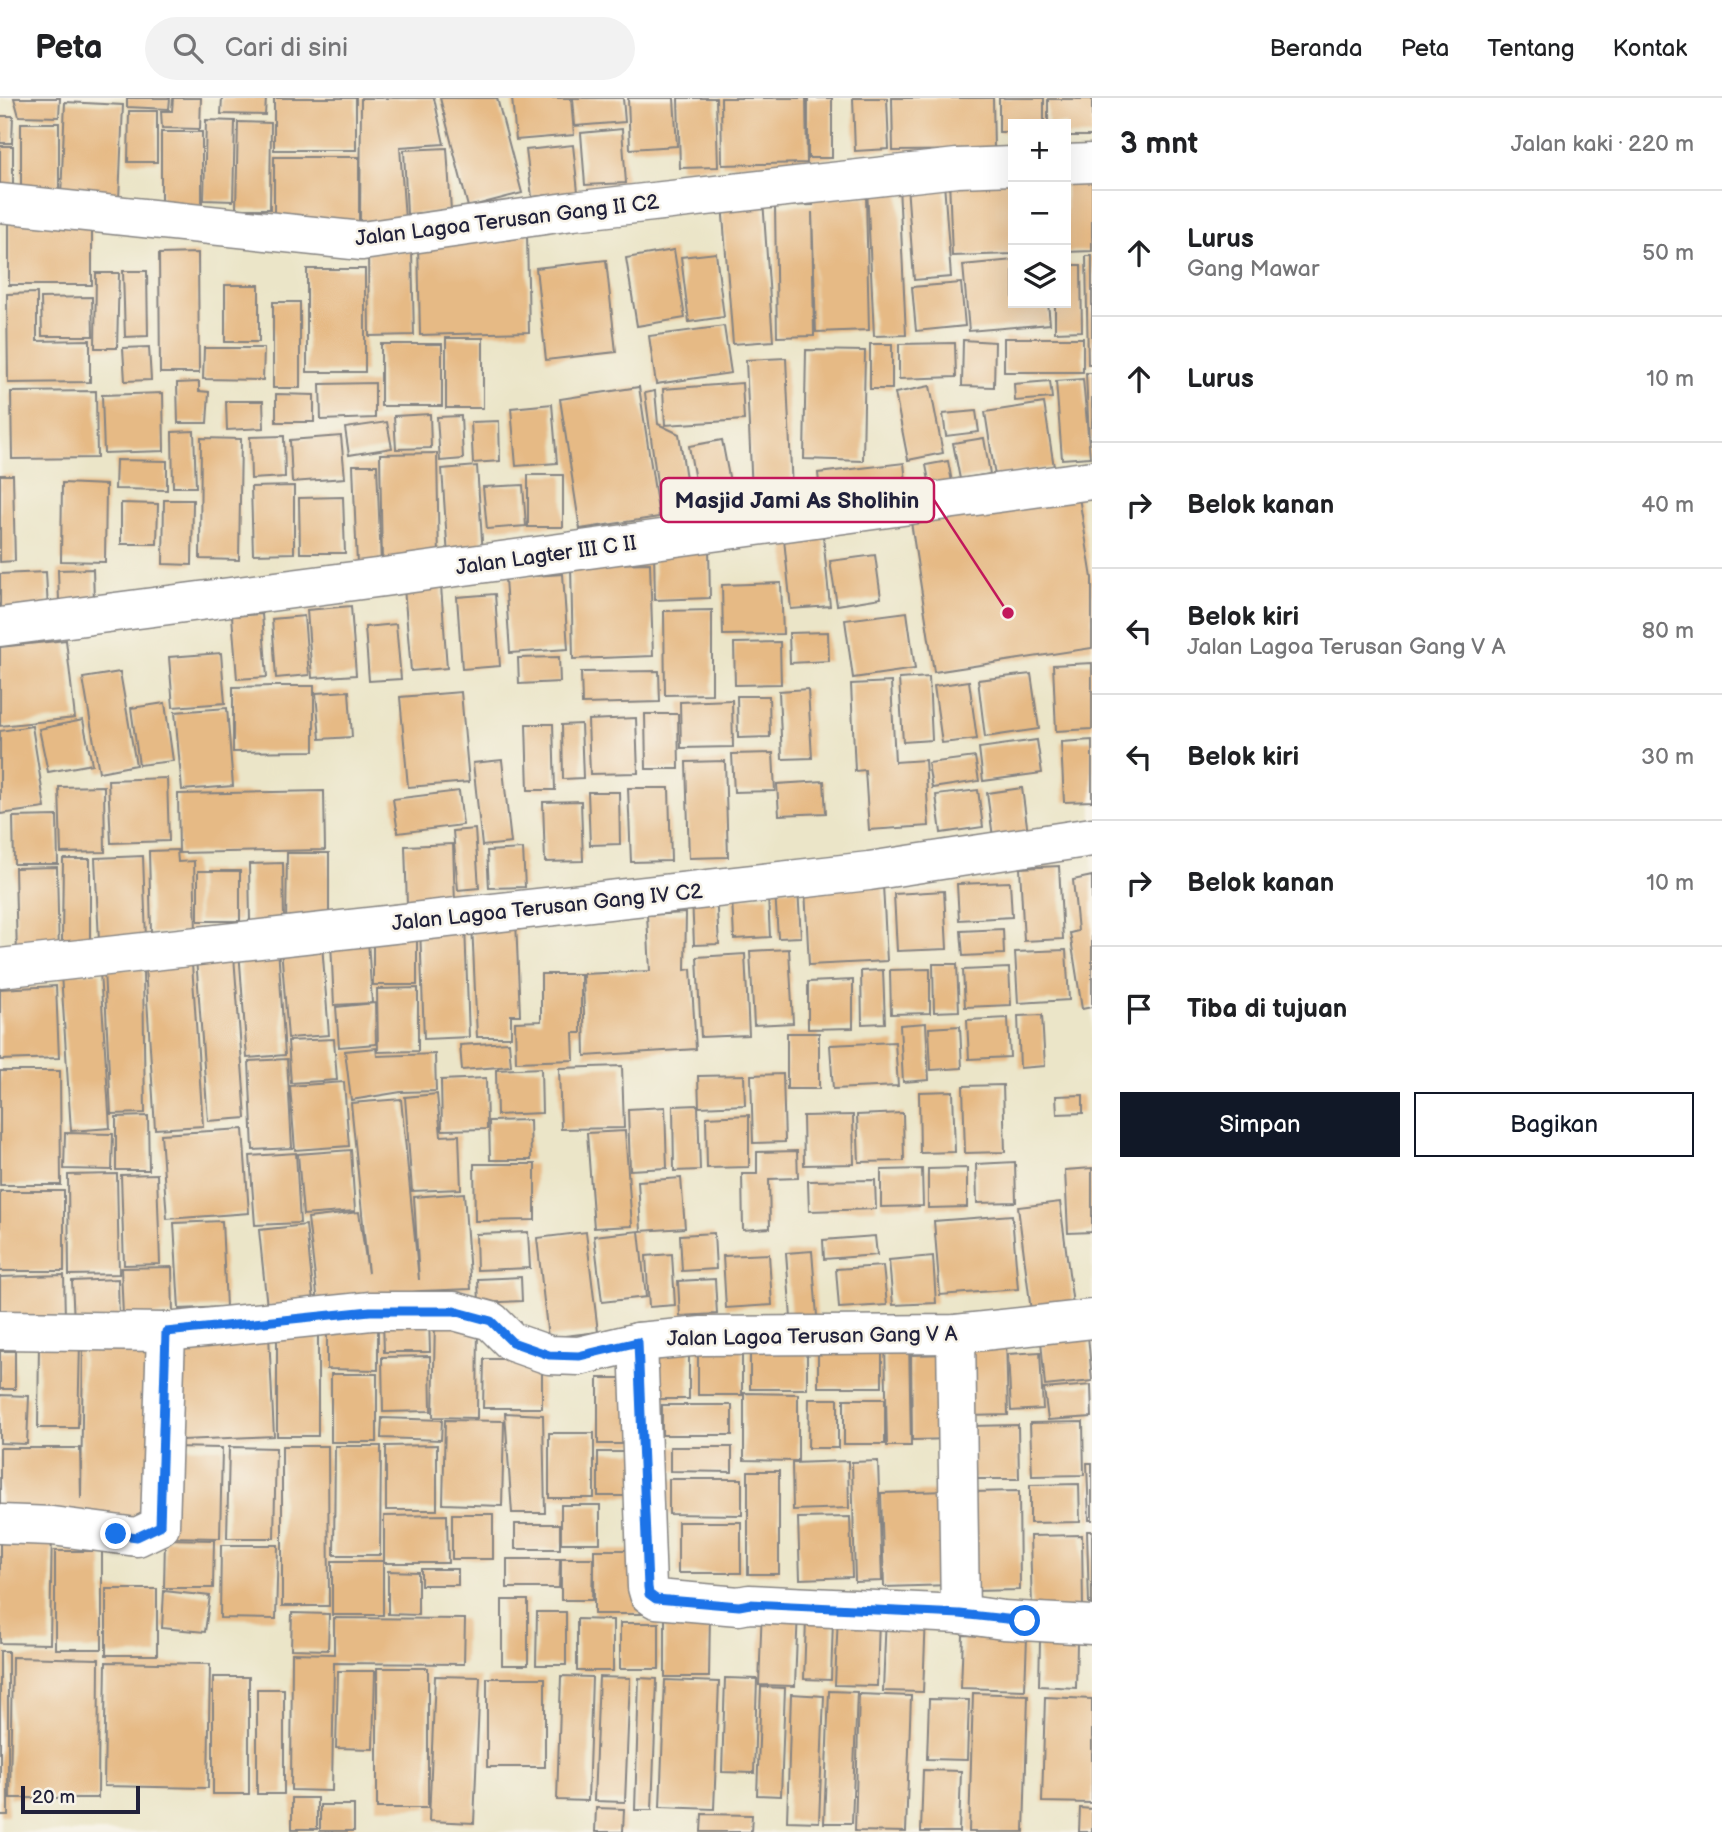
<!DOCTYPE html>
<html lang="id">
<head>
<meta charset="utf-8">
<style>
	:root { --surface:#fff; --page:#f2f2f2; --text:#202124; --muted:#757577; --line:#e0e0e0; --accent:#111827 }
	body { margin:0; font-family:"Balsamiq Sans",sans-serif; background:var(--page); color:var(--text) }
	.controls { position:absolute; right:21px; top:21px; display:grid; overflow:hidden; border-radius:0px; box-shadow:0 7px 28px #0002 }
	.controls button { width:63px; height:63px; display:grid; place-items:center; padding:0; border:0; border-bottom:2px solid var(--line); background:var(--surface); color:var(--text); font:35px sans-serif }
	.scale { position:absolute; left:21px; bottom:18px; width:119px; box-sizing:border-box; padding-left:7px; border:4px solid #22223b; border-top:0; font-size:19px; line-height:24px; white-space:nowrap; color:#22223b; -webkit-text-stroke:5px #f7f3e8; paint-order:stroke }
	.stop { position:absolute; width:21px; height:21px; margin:-16px; border:5px solid #1a73e8; border-radius:50%; background:#fff }
	.stop.end { background:#1a73e8; border-color:#fff; box-shadow:0 2px 7px #0008 }
	.list { margin:0; padding:0; list-style:none }
	h2 { display:flex; justify-content:space-between; align-items:center; height:91px; margin:0; padding:0 28px; font-size:30px }
	h2 small { font-size:23px; font-weight:400; color:var(--muted) }
	.list li { display:grid; grid-template-columns:46px 1fr auto; gap:21px; align-items:center; box-sizing:border-box; height:126px; padding:0 28px; border-top:2px solid var(--line) }
	.list b { display:block; font-size:26px; white-space:nowrap }
	.list p { margin:0; font-size:23px; white-space:nowrap; color:var(--muted) }
	.list em { font-size:23px; font-style:normal; color:var(--muted) }
	.actions { display:flex; gap:14px; padding:21px 28px }
	.actions a { flex:1; padding:16px 0; border:2px solid var(--accent); border-radius:0px; text-align:center; font-size:24px; color:var(--accent) }
	.actions .main { background:var(--accent); color:#fff }
	.icon { flex:none; width:38px; height:38px; fill:none; stroke:currentColor; stroke-width:2; stroke-linecap:round; stroke-linejoin:round }
	.map { position:relative; flex:none; width:1092px; height:1734px; overflow:hidden }
	header { display:flex; align-items:center; gap:42px; box-sizing:border-box; height:98px; padding:0 35px; background:var(--surface); border-bottom:2px solid var(--line) }
	header strong { font-size:33px }
	nav { display:flex; gap:38px; margin-inline-start:auto; font-size:24px }
	.search { width:490px; height:63px; background:var(--page); display:flex; align-items:center; gap:18px; box-sizing:border-box; padding:0 24px; border-radius:38px; color:var(--muted); font-size:26px }
	main { display:flex }
	aside { flex:1; background:var(--surface) }
	.map>svg:first-child { display:block }
	.building { fill:#e6ba85 }
	.lines { fill:none; stroke-linecap:round; stroke-linejoin:round }
	.minor-casing { stroke:#868482; stroke-width:41 }
	.minor { stroke:#fff; stroke-width:38 }
	.route { stroke:#1a73e8; stroke-width:9 }
	.labels { text-anchor:middle; stroke-width:5; stroke-linejoin:round; paint-order:stroke }
	.street-label { font-size:21px; fill:#22223b; stroke:#f7f3e8 }
	.leader { fill:none; stroke:#c2185b; stroke-width:2.5 }
	.callout-dot { fill:#c2185b; stroke:#f7f3e8; stroke-width:2.5 }
	.callout { fill:#f7f3e8; stroke:#c2185b; stroke-width:2.5 }
	.callout-label { font-size:23px; text-anchor:middle; font-weight:bold; fill:#22223b }
</style>
</head>
<body>
<header>
<strong>Peta</strong>
<div class="search"><svg class="icon" aria-label="search" viewBox="0 0 24 24"><circle cx="10" cy="10" r="6"/><path d="M15 15l6 6"/></svg>Cari di sini</div>
<nav><a>Beranda</a><a>Peta</a><a>Tentang</a><a>Kontak</a></nav>
</header>
<main>
<div class="map">
<svg width="1092" height="1734" viewBox="0 0 1092 1734">
	<rect width="100%" height="100%" fill="#f7f3e8"/>
	<filter id="ink" filterUnits="userSpaceOnUse"><feTurbulence type="fractalNoise" baseFrequency=".0143" numOctaves="2"/><feDisplacementMap in="SourceGraphic" scale="14" xChannelSelector="R" yChannelSelector="G"/><feConvolveMatrix kernelMatrix="1 2 1 2 8 2 1 2 1" color-interpolation-filters="sRGB"/></filter>
	<filter id="wash" filterUnits="userSpaceOnUse"><feTurbulence type="fractalNoise" baseFrequency=".00686" numOctaves="4" result="noise"/><feDisplacementMap in="SourceGraphic" scale="28" xChannelSelector="R" yChannelSelector="G"/><feGaussianBlur stdDeviation="1.57" result="paint"/><feColorMatrix in="noise" values="0 0 0 0 0 0 0 0 0 0 0 0 0 0 0 0 0 1.4 0 .05"/><feComposite in="paint" operator="in"/></filter>
	<g filter="url(#wash)">
		<rect width="100%" height="100%" fill="#ebe5c8"/>
		<g id="blocks">
			<g class="building">
				<path d="M14 0H60L59 19 19 18Z"/>
				<path d="M127 0H170L169 11 127 9Z"/>
				<path d="M173 0H201L200 31 162 30 161 13H172Z"/>
				<path d="M222 0H266L265 17 221 16Z"/>
				<rect x="274" y="0" width="82" height="52"/>
				<path d="M361 0H434L444 46 400 49 405 122 360 123Z"/>
				<path d="M440 0H497L522 95 468 109Z"/>
				<path d="M512 0H571L574 37 516 42Z"/>
				<path d="M573 0H623L625 24 575 28Z"/>
				<path d="M628 0H674L677 48 630 51Z"/>
				<path d="M678 0H716L718 69 680 70Z"/>
				<path d="M721 0H806L807 65 722 67Z"/>
				<rect x="808" y="0" width="24" height="60"/>
				<path d="M853 0H887L889 51 855 53Z"/>
				<path d="M892 0H993L994 52 893 53Z"/>
				<path d="M999 0H1044V26H1013V34H999Z"/>
				<path d="M1048 1H1092V38H1066V26H1048Z"/>
				<path d="M65 4 123 7 119 102 61 99Z"/>
				<path d="M129 13H157V64H128Z"/>
				<path d="M0 18H13L12 45H0Z"/>
				<path d="M206 22 235 23 233 103 204 102Z"/>
				<path d="M238 24 271 25 270 111H236Z"/>
				<rect x="21" y="25" width="38" height="70"/>
				<path d="M622 31 626 85 585 87 581 35Z"/>
				<rect x="161" y="34" width="41" height="75"/>
				<path d="M573 47 578 94 532 99 526 52Z"/>
				<rect x="0" y="48" width="13" height="46"/>
				<path d="M447 50 451 113 407 116 404 52Z"/>
				<rect x="274" y="59" width="85" height="64"/>
				<path d="M1092 74V153L1066 154V75Z"/>
				<path d="M1013 77V156L952 158 949 80Z"/>
				<path d="M944 85 951 179 914 182 907 87Z"/>
				<path d="M899 87 906 237 874 238 867 88Z"/>
				<path d="M866 99 869 232 816 234 812 114 814 238 777 239 775 108 813 107V100Z"/>
				<path d="M763 102 773 243 733 246 722 105Z"/>
				<rect x="9" y="125" width="83" height="62"/>
				<path d="M527 136 529 234 420 237 418 144Z"/>
				<path d="M674 152 685 220 637 228 626 160Z"/>
				<path d="M412 153 414 237 369 238 368 154Z"/>
				<path d="M198 155 199 275H160L159 156Z"/>
				<path d="M716 155 724 219 689 224 681 159Z"/>
				<path d="M1086 158H1092V266H1088Z"/>
				<path d="M606 162 616 254 546 262 536 170Z"/>
				<path d="M1013 162V205H1048L1050 226 969 233 963 167Z"/>
				<path d="M1066 167H1081L1082 233 1055 234V205H1066Z"/>
				<rect x="307" y="171" width="58" height="103"/>
				<path d="M123 173H147L148 238 125 239Z"/>
				<path d="M96 175H119L117 250H95Z"/>
				<path d="M961 185 965 228 916 233 912 189Z"/>
				<rect x="225" y="187" width="34" height="57"/>
				<path d="M37 195V243L90 242V284L8 285 7 196Z"/>
				<path d="M92 199 93 238H42L41 200Z"/>
				<rect x="273" y="204" width="27" height="86"/>
				<path d="M724 228 731 275 656 286 649 238Z"/>
				<rect x="446" y="240" width="37" height="70"/>
				<rect x="1004" y="240" width="79" height="34"/>
				<path d="M963 242 995 244 994 289 962 288Z"/>
				<path d="M955 245 956 279 899 281V246Z"/>
				<rect x="381" y="246" width="61" height="62"/>
				<rect x="870" y="246" width="22" height="45"/>
				<path d="M149 249 151 282 125 283 123 250Z"/>
				<path d="M204 250H264L263 282 203 281Z"/>
				<path d="M806 252 865 253 863 363 804 361Z"/>
				<path d="M786 260 792 393 752 395 746 262Z"/>
				<path d="M1086 275H1092V341H1089Z"/>
				<path d="M1083 281 1090 359 1062 361 1056 283Z"/>
				<path d="M1050 283 1052 300 1015 303 1014 286Z"/>
				<path d="M199 284V293L209 294 207 325H178L177 285Z"/>
				<path d="M375 285V320L321 322 320 286Z"/>
				<path d="M742 285 744 322 665 327 663 291Z"/>
				<path d="M930 288 943 355 908 362 895 295Z"/>
				<path d="M639 289 659 419 580 431 560 301Z"/>
				<path d="M96 293 97 360 12 361 11 294Z"/>
				<path d="M655 293 658 326 679 336 691 412 661 415 645 295Z"/>
				<path d="M163 295 164 353 104 355 102 297Z"/>
				<path d="M276 296 314 297V324H276Z"/>
				<path d="M226 303H263L264 330 227 332Z"/>
				<path d="M1044 305 1054 369 995 378 985 314Z"/>
				<path d="M552 306 557 365 516 368 511 310Z"/>
				<path d="M976 313 979 334 946 338 943 316Z"/>
				<path d="M430 316 431 350 396 351 394 318Z"/>
				<path d="M461 318 463 361 440 363 437 319Z"/>
				<path d="M499 323 500 363 473 365 471 324Z"/>
				<path d="M387 324 392 350 349 357 345 330Z"/>
				<path d="M194 333 196 389H173L172 334Z"/>
				<path d="M284 338 285 379 251 381 250 339Z"/>
				<path d="M341 338 345 380 292 384 290 342Z"/>
				<path d="M201 340 241 341 239 462 200 461Z"/>
				<path d="M984 340 990 376 960 381 953 345Z"/>
				<path d="M722 342 734 405 700 411 689 348Z"/>
				<path d="M437 355 439 463 382 464 380 356Z"/>
				<path d="M116 362 167 363V392L115 391Z"/>
				<path d="M948 363 952 384 930 388 926 367Z"/>
				<path d="M904 365 907 394 821 404 818 375Z"/>
				<path d="M353 367H377L381 466 357 467Z"/>
				<path d="M477 368 483 457 448 459 442 371Z"/>
				<path d="M0 377H13L15 463 0 464Z"/>
				<rect x="528" y="377" width="35" height="52"/>
				<path d="M62 385 106 387 105 464 61 463Z"/>
				<path d="M523 387 526 428 487 431 483 389Z"/>
				<path d="M294 388V455L253 456 251 389Z"/>
				<path d="M343 399 345 455H300L299 400Z"/>
				<path d="M1079 399 1092 480V550L934 574 911 424Z"/>
				<path d="M164 402H193L192 467 163 466Z"/>
				<path d="M121 405 158 406 157 446H121Z"/>
				<path d="M823 438 830 508 791 511 784 441Z"/>
				<path d="M709 450 710 500 655 502 654 452Z"/>
				<path d="M875 457 881 500 837 507 830 463Z"/>
				<path d="M650 465 653 558 573 561 571 467Z"/>
				<path d="M93 471 94 503 59 504 58 472Z"/>
				<path d="M46 474 48 512 0 515V476Z"/>
				<path d="M563 476 568 551 510 555 505 480Z"/>
				<path d="M781 485 783 536 723 537 722 487Z"/>
				<path d="M441 488 447 570 411 573 404 490Z"/>
				<path d="M495 496 500 568 462 571 457 499Z"/>
				<path d="M351 508 356 577 312 580 307 512Z"/>
				<path d="M712 512V596L665 597 664 513Z"/>
				<path d="M907 514 915 571 853 580 845 522Z"/>
				<path d="M262 516 267 579 237 581 232 518Z"/>
				<path d="M304 518 309 577 276 580 272 521Z"/>
				<path d="M396 526 401 581 369 583 365 529Z"/>
				<path d="M828 534 829 563 790 565 789 535Z"/>
				<path d="M66 542 75 620 0 628V549Z"/>
				<path d="M780 544 781 586 735 587 734 545Z"/>
				<path d="M221 555 225 605 173 609 169 559Z"/>
				<path d="M559 559 560 584 519 586 518 560Z"/>
				<path d="M1092 565V631L1056 633 1053 567Z"/>
				<path d="M659 573 660 604 582 606 581 574Z"/>
				<path d="M120 574 136 667 99 674 83 580Z"/>
				<path d="M1031 576 1039 631 985 639 978 582Z"/>
				<path d="M929 579 932 642 903 644 899 581Z"/>
				<path d="M969 583 977 641 942 645 934 588Z"/>
				<path d="M891 584 895 664 925 662 929 728 869 732 865 672 855 673 851 586Z"/>
				<path d="M273 588H314V653L233 654V589Z"/>
				<path d="M808 591 812 660 782 661 779 593Z"/>
				<path d="M349 593 352 639 320 641 316 595Z"/>
				<path d="M461 594 469 684 408 689 400 599Z"/>
				<path d="M737 598H769L770 639 738 640Z"/>
				<path d="M732 602 733 649 681 650 680 604Z"/>
				<path d="M165 605 173 663 139 667 131 610Z"/>
				<path d="M227 610 233 688 182 692 175 614Z"/>
				<path d="M645 616H678L679 671H646Z"/>
				<path d="M636 620 638 675 590 676 588 622Z"/>
				<path d="M83 622 92 666 48 674 39 631Z"/>
				<path d="M526 626H553L555 692H528Z"/>
				<path d="M581 626 583 680 563 681 562 627Z"/>
				<path d="M32 628 45 710 0 716V633Z"/>
				<path d="M1037 642 1042 675 983 683 979 650Z"/>
				<path d="M1092 642V703L1064 704 1061 644Z"/>
				<path d="M773 655 775 693 734 694 732 656Z"/>
				<path d="M975 659 979 683 932 690 928 665Z"/>
				<path d="M502 662 511 745 482 748 473 665Z"/>
				<path d="M725 663 728 759 689 760 686 664Z"/>
				<path d="M167 680 169 743 111 745 108 682Z"/>
				<path d="M824 683 826 715 779 717 777 686Z"/>
				<path d="M104 688 105 754 61 755 59 689Z"/>
				<path d="M628 690H669L671 763 631 764Z"/>
				<path d="M1022 690 1028 735 993 739 987 695Z"/>
				<path d="M978 692 983 729 941 735 936 697Z"/>
				<path d="M324 693 325 752 179 755 178 696Z"/>
				<path d="M459 693 463 727 398 735 393 701Z"/>
				<path d="M588 694H619L620 746 590 747Z"/>
				<path d="M581 703 583 763 545 764 543 704Z"/>
				<path d="M57 718 58 766H14L13 719Z"/>
				<path d="M475 731 479 790 458 792 453 733Z"/>
				<path d="M453 746 455 806 407 807 405 748Z"/>
				<path d="M523 751 525 789 489 790 487 753Z"/>
				<path d="M177 752 178 764 194 763 196 834 151 835 149 753Z"/>
				<path d="M287 755H329V816L286 829Z"/>
				<path d="M143 758 146 841 99 843 95 760Z"/>
				<path d="M63 761H90V843H62Z"/>
				<path d="M283 765 284 823 250 824 249 766Z"/>
				<path d="M1059 768 1063 841 1024 843 1020 770Z"/>
				<path d="M57 769 59 859 17 860 15 770Z"/>
				<rect x="198" y="773" width="42" height="50"/>
				<path d="M1092 778V909L1082 911 1070 835 1078 833 1073 782Z"/>
				<path d="M1010 784 1012 819 959 822 957 786Z"/>
				<path d="M883 787 887 863 809 867 805 791Z"/>
				<path d="M798 791 801 839 778 840 775 792Z"/>
				<path d="M944 793 947 851 897 853 894 796Z"/>
				<path d="M716 796 719 846 694 847 692 798Z"/>
				<path d="M768 798 770 839 734 841 732 800Z"/>
				<path d="M686 815 685 872 691 871 696 951 585 958 583 876 650 873 647 817Z"/>
				<path d="M516 823 520 917H511V939H477L472 825Z"/>
				<path d="M465 827 469 939 424 941 420 829Z"/>
				<path d="M1003 831 1004 856 963 858 961 833Z"/>
				<rect x="373" y="837" width="44" height="50"/>
				<path d="M368 842 372 905 334 907 331 844Z"/>
				<path d="M322 846 329 937 288 940 281 849Z"/>
				<path d="M278 849 285 957 247 960 239 852Z"/>
				<path d="M789 851 793 925 754 927 750 853Z"/>
				<path d="M1066 852 1069 902 1018 905 1015 854Z"/>
				<path d="M745 856 749 937 701 939 697 859Z"/>
				<path d="M234 858 246 1020 208 1023 196 860Z"/>
				<path d="M192 866 203 1028 155 1031 145 868Z"/>
				<path d="M933 866H957L959 913 934 914Z"/>
				<path d="M1009 870 1011 907 965 909 963 872Z"/>
				<path d="M104 871H143L145 1015 111 1016Z"/>
				<path d="M930 871V915L891 916 890 872Z"/>
				<path d="M883 872 885 925 862 926 861 873Z"/>
				<path d="M100 874 110 1030 71 1033 61 876Z"/>
				<path d="M541 876H581V935H573L574 962 516 964 515 924 541 923Z"/>
				<path d="M853 882V930L808 931V884Z"/>
				<path d="M56 888 59 960 0 962V891Z"/>
				<path d="M418 890V953L378 954 377 891Z"/>
				<path d="M375 905 376 946 339 949 336 909Z"/>
				<path d="M1042 917 1045 968 1020 970 1018 918Z"/>
				<path d="M1008 920 1010 959 969 961 967 922Z"/>
				<path d="M926 925 929 982 903 984 900 927Z"/>
				<path d="M960 928 962 970 931 972 929 930Z"/>
				<rect x="787" y="935" width="32" height="56"/>
				<path d="M334 941 337 982 291 985 288 943Z"/>
				<path d="M509 944 511 968 462 972 460 947Z"/>
				<path d="M895 944 898 988 833 991 830 947Z"/>
				<path d="M376 950 377 958 435 956 436 993 401 994 351 1002 345 953Z"/>
				<path d="M287 961 292 1050 253 1052 249 963Z"/>
				<path d="M622 968 624 1030 561 1031 559 970Z"/>
				<path d="M541 970 542 1015 497 1017 496 972Z"/>
				<path d="M0 973H60L61 1087H0Z"/>
				<path d="M783 976 785 1044 753 1045 751 977Z"/>
				<path d="M744 977 745 1007 699 1009 698 978Z"/>
				<path d="M486 980 487 1031 442 1032 441 982Z"/>
				<path d="M344 984 349 1048 295 1052 290 988Z"/>
				<path d="M1003 987 1005 1054 965 1055 963 988Z"/>
				<path d="M953 993 955 1054 920 1055 919 994Z"/>
				<path d="M437 996 441 1038 459 1037 461 1091 412 1093 405 999Z"/>
				<path d="M1083 997V1015L1057 1016 1056 998Z"/>
				<path d="M401 1001 419 1182 414 1099 464 1095 471 1191 421 1193 318 1205 308 1120 359 1114 368 1175 351 1005Z"/>
				<path d="M698 1007 700 1072 674 1073 673 1008Z"/>
				<path d="M665 1009 667 1070 630 1072 628 1011Z"/>
				<path d="M903 1015 904 1063 859 1064 857 1017Z"/>
				<path d="M749 1017V1069L707 1070 706 1019Z"/>
				<path d="M853 1017 854 1066 804 1067 803 1018Z"/>
				<path d="M148 1018 149 1072H116V1019Z"/>
				<path d="M530 1022 531 1062H490L489 1023Z"/>
				<path d="M243 1031 249 1115 167 1121 161 1036Z"/>
				<path d="M625 1033 632 1128 594 1130 587 1035Z"/>
				<path d="M65 1035 113 1036 112 1072 64 1071Z"/>
				<path d="M351 1052 355 1113 303 1117 298 1056Z"/>
				<path d="M797 1053 798 1080 769 1081 770 1130 743 1132 742 1076H757V1054Z"/>
				<path d="M296 1055 300 1125 255 1127 250 1058Z"/>
				<path d="M1015 1064 1016 1104 977 1105 976 1066Z"/>
				<path d="M474 1066H535V1122L475 1123Z"/>
				<path d="M967 1070V1109L928 1110V1071Z"/>
				<path d="M1092 1070V1134L1068 1135 1065 1072Z"/>
				<path d="M922 1071 923 1108 881 1109V1072Z"/>
				<path d="M117 1076 119 1176 69 1177 68 1077Z"/>
				<path d="M157 1076 160 1166 124 1167 121 1077Z"/>
				<path d="M681 1080 685 1130 641 1133 638 1083Z"/>
				<path d="M875 1082 876 1111 809 1113 808 1083Z"/>
				<rect x="0" y="1093" width="64" height="80"/>
				<path d="M1060 1104 1073 1207 1031 1213 1018 1109Z"/>
				<path d="M1012 1117 1018 1191 940 1197 934 1123Z"/>
				<path d="M222 1123 226 1209 179 1211 174 1125Z"/>
				<path d="M306 1127 314 1203 267 1209 259 1132Z"/>
				<path d="M639 1133 646 1199 602 1204 594 1138Z"/>
				<path d="M528 1134 530 1170 477 1172 476 1136Z"/>
				<path d="M586 1134 598 1234 548 1240 537 1140Z"/>
				<path d="M714 1135 716 1171 682 1173 680 1137Z"/>
				<path d="M875 1138 877 1157 824 1161 823 1142Z"/>
				<path d="M812 1153 817 1218 791 1220 786 1155Z"/>
				<path d="M672 1156 675 1207 649 1209 646 1158Z"/>
				<path d="M769 1156 772 1207 726 1210 723 1158Z"/>
				<path d="M933 1158 936 1205 893 1207 889 1162Z"/>
				<path d="M883 1168 887 1207 839 1210 836 1171Z"/>
				<path d="M172 1169 173 1217 123 1218 121 1170Z"/>
				<path d="M64 1177 65 1220 0 1222V1179Z"/>
				<path d="M521 1179 522 1203 479 1205 478 1181Z"/>
				<path d="M118 1181 119 1222 74 1224 72 1183Z"/>
				<path d="M715 1181 717 1216 680 1218 678 1183Z"/>
				<path d="M429 1220 430 1254H384L383 1221Z"/>
				<path d="M435 1224 478 1225 477 1320 433 1319Z"/>
				<path d="M1087 1226 1092 1283 1045 1288 1040 1231Z"/>
				<path d="M327 1227H378V1272L327 1271Z"/>
				<rect x="277" y="1232" width="41" height="106"/>
				<path d="M269 1237 274 1338 182 1342 178 1241Z"/>
				<path d="M965 1240H1006L1008 1317 967 1318Z"/>
				<path d="M83 1242 158 1243 156 1422 0 1414V1350H80L81 1401Z"/>
				<path d="M885 1242H909L911 1348H887Z"/>
				<path d="M39 1243 80 1244 78 1330H38Z"/>
				<rect x="698" y="1244" width="44" height="53"/>
				<rect x="750" y="1246" width="57" height="45"/>
				<rect x="658" y="1250" width="31" height="51"/>
				<rect x="818" y="1250" width="64" height="39"/>
				<rect x="0" y="1253" width="15" height="38"/>
				<path d="M1040 1254 1043 1311 1011 1313 1008 1256Z"/>
				<path d="M950 1256 952 1341 912 1342 911 1257Z"/>
				<path d="M430 1258 431 1313 383 1314 382 1259Z"/>
				<path d="M484 1261H542V1310H483Z"/>
				<rect x="331" y="1276" width="46" height="68"/>
				<rect x="598" y="1280" width="38" height="66"/>
				<path d="M1091 1287 1092 1319 1048 1322 1044 1291Z"/>
				<path d="M744 1295 798 1296V1363L744 1362Z"/>
				<path d="M0 1297 29 1298 27 1346 0 1345Z"/>
				<path d="M809 1301H838V1350H808Z"/>
				<rect x="844" y="1301" width="41" height="45"/>
				<rect x="662" y="1307" width="70" height="30"/>
				<path d="M505 1315 543 1317 545 1415H512Z"/>
				<path d="M382 1320 442 1322 441 1342 381 1340Z"/>
				<path d="M445 1322 504 1323 502 1408 443 1406Z"/>
				<path d="M1083 1324 1084 1377 1032 1378 1030 1325Z"/>
				<path d="M1018 1327 1019 1381H971V1328Z"/>
				<rect x="549" y="1335" width="45" height="65"/>
				<path d="M437 1347V1412H386V1348Z"/>
				<path d="M282 1348H328L329 1508H282Z"/>
				<path d="M335 1348H381L380 1457H334Z"/>
				<path d="M170 1349 222 1350 220 1440 169 1439Z"/>
				<path d="M229 1349 276 1350 274 1440H227Z"/>
				<path d="M670 1349H732V1374L670 1373Z"/>
				<rect x="598" y="1354" width="43" height="44"/>
				<path d="M848 1363 849 1410 793 1412 792 1365Z"/>
				<path d="M878 1363 882 1483 855 1484 852 1364Z"/>
				<path d="M1087 1365H1092V1422H1089Z"/>
				<rect x="748" y="1373" width="31" height="103"/>
				<path d="M669 1381H742V1417L669 1416Z"/>
				<path d="M1079 1386 1080 1424 1030 1425V1387Z"/>
				<path d="M948 1393 951 1487 884 1489 881 1395Z"/>
				<path d="M1019 1393 1020 1492 973 1493 971 1394Z"/>
				<rect x="561" y="1407" width="39" height="38"/>
				<rect x="452" y="1416" width="41" height="45"/>
				<path d="M447 1417 448 1465H384V1418Z"/>
				<path d="M850 1419 852 1479 800 1481 798 1420Z"/>
				<rect x="678" y="1424" width="63" height="51"/>
				<rect x="515" y="1426" width="45" height="25"/>
				<path d="M0 1429 52 1430 50 1546 0 1545Z"/>
				<path d="M1087 1433H1092V1506H1089Z"/>
				<path d="M1082 1437 1083 1510 1032 1511 1030 1438Z"/>
				<path d="M165 1441 214 1442 213 1490H164Z"/>
				<path d="M221 1447H278L276 1521 220 1520Z"/>
				<rect x="594" y="1452" width="51" height="64"/>
				<rect x="55" y="1453" width="47" height="98"/>
				<path d="M561 1460H593L592 1502H561Z"/>
				<path d="M507 1461H560L559 1490H507Z"/>
				<rect x="332" y="1463" width="51" height="54"/>
				<rect x="421" y="1471" width="37" height="16"/>
				<path d="M388 1473 418 1474V1517L388 1516Z"/>
				<rect x="106" y="1491" width="51" height="66"/>
				<path d="M164 1493 210 1498 205 1534 162 1530Z"/>
				<rect x="502" y="1502" width="26" height="65"/>
				<path d="M762 1510 798 1511 795 1588 759 1587Z"/>
				<path d="M537 1514H566V1567H536Z"/>
				<path d="M665 1514H710L709 1579H665Z"/>
				<path d="M292 1515 329 1516 328 1552 291 1551Z"/>
				<path d="M838 1516 879 1518 877 1588 835 1587Z"/>
				<path d="M886 1516 926 1517 923 1594 883 1593Z"/>
				<path d="M334 1520 465 1521 464 1566 334 1565 332 1693 291 1692 292 1555 334 1556Z"/>
				<path d="M577 1521 613 1522V1573H577Z"/>
				<path d="M806 1522H833L831 1582 804 1581Z"/>
				<rect x="620" y="1525" width="39" height="46"/>
				<path d="M963 1537 1027 1539 1025 1592 961 1590Z"/>
				<path d="M1040 1543 1077 1545 1076 1590 1039 1588Z"/>
				<rect x="0" y="1553" width="8" height="164"/>
				<path d="M12 1559 99 1561 98 1700H10Z"/>
				<path d="M106 1564 210 1566 208 1690 104 1688Z"/>
				<rect x="377" y="1570" width="51" height="140"/>
				<path d="M338 1573H375L373 1651 336 1650Z"/>
				<path d="M435 1578 480 1579 474 1725 429 1723Z"/>
				<path d="M561 1578 592 1579 588 1703 557 1702Z"/>
				<rect x="213" y="1579" width="36" height="117"/>
				<path d="M599 1579 630 1580 625 1704 594 1703Z"/>
				<rect x="487" y="1580" width="58" height="89"/>
				<path d="M639 1580 657 1581 652 1712H635Z"/>
				<path d="M725 1580 757 1581 754 1675 722 1674Z"/>
				<path d="M665 1582 719 1584 714 1711 660 1709Z"/>
				<path d="M761 1589 785 1590 781 1698 757 1697Z"/>
				<rect x="257" y="1591" width="27" height="105"/>
				<path d="M829 1593 857 1594 852 1725H824Z"/>
				<path d="M973 1595 1028 1597 1024 1734H969Z"/>
				<path d="M791 1596 824 1598 819 1724 787 1723Z"/>
				<path d="M859 1596 911 1598 906 1734 855 1733Z"/>
				<path d="M1045 1599 1092 1601V1705L1042 1704Z"/>
				<path d="M929 1601 969 1602 967 1662 927 1661Z"/>
				<path d="M923 1672 961 1673 959 1734H921Z"/>
				<rect x="292" y="1700" width="25" height="31"/>
				<rect x="320" y="1707" width="34" height="26"/>
				<path d="M596 1710 624 1711 623 1734H595Z"/>
				<path d="M1080 1710 1092 1711V1734H1079Z"/>
				<path d="M702 1716 752 1717 751 1734H701Z"/>
			</g>
		</g>
	</g>
	<g filter="url(#ink)">
		<use href="#blocks" fill-opacity="0" stroke="#868482" stroke-width="2"/>
		<g class="lines">
			<defs>
				<g id="minor">
					<path d="M1066 66 1092 65"/>
					<path d="M0 105 362 143 573 113 957 70 1013 68"/>
					<path d="M0 529 384 479 1092 382"/>
					<path d="M0 870 869 773 1092 739"/>
					<path d="M0 1232 166 1234 371 1213H454L491 1223 512 1244 549 1257 579 1258 638 1244 702 1238 956 1236 1092 1221"/>
					<path d="M956 1236 960 1516"/>
					<path d="M638 1244 647 1489 649 1496 656 1501 739 1508 749 1506 960 1516 1003 1522 1092 1527"/>
					<path d="M0 1426 52 1428 137 1439 160 1428 166 1234"/>
				</g>
			</defs>
			<use href="#minor" class="minor-casing"/>
			<use href="#minor" class="minor"/>
		</g>
	</g>
	<g class="lines" filter="url(#ink)">
		<path class="route" d="M116 1436 137 1439 160 1428 166 1234 370 1213H454L491 1223 512 1244 549 1257 579 1258 638 1244 648 1489 649 1496 656 1501 739 1508 750 1506 960 1516 1025 1523"/>
	</g>
	<g class="labels">
		<g class="street-label">
			<text transform="translate(507 122) rotate(-7)" y="7">Jalan Lagoa Terusan Gang II C2</text>
			<text transform="translate(546 457) rotate(-8)" y="7">Jalan Lagter III C II</text>
			<text transform="translate(547 809) rotate(-6)" y="7">Jalan Lagoa Terusan Gang IV C2</text>
			<text transform="translate(812 1238) rotate(-1)" y="7">Jalan Lagoa Terusan Gang V A</text>
		</g>
	</g>
	<path class="leader" d="M1008 515L934 402"/>
	<circle class="callout-dot" cx="1008" cy="515" r="7"/>
	<rect class="callout" x="661" y="380" width="273" height="44" rx="7"/>
	<g class="callout-label">
		<text x="797" y="410">Masjid Jami As Sholihin</text>
	</g>
</svg>
<div class="controls">
<button>+</button>
<button>−</button>
<button><svg class="icon" aria-label="layers" viewBox="0 0 24 24"><path d="M12 4l9 5-9 5-9-5zM3 14l9 5 9-5"/></svg></button>
</div>
<div class="scale">20 m</div>
<div class="stop" style="left:1025px;top:1523px"></div>
<div class="stop end" style="left:116px;top:1436px"></div>
</div>
<aside>
<h2>3 mnt<small>Jalan kaki · 220 m</small></h2>
<ul class="list">
<li><svg class="icon" aria-label="ahead" viewBox="0 0 24 24"><path d="M12 20V5M6 11l6-6 6 6"/></svg><div><b>Lurus</b><p>Gang Mawar</p></div><em>50 m</em></li>
<li><svg class="icon" aria-label="ahead" viewBox="0 0 24 24"><path d="M12 20V5M6 11l6-6 6 6"/></svg><div><b>Lurus</b></div><em>10 m</em></li>
<li><svg class="icon" aria-label="right" viewBox="0 0 24 24"><path d="M7 20v-9h11M14 6l5 5-5 5"/></svg><div><b>Belok kanan</b></div><em>40 m</em></li>
<li><svg class="icon" aria-label="left" viewBox="0 0 24 24"><path d="M17 20v-9H6M10 6l-5 5 5 5"/></svg><div><b>Belok kiri</b><p>Jalan Lagoa Terusan Gang V A</p></div><em>80 m</em></li>
<li><svg class="icon" aria-label="left" viewBox="0 0 24 24"><path d="M17 20v-9H6M10 6l-5 5 5 5"/></svg><div><b>Belok kiri</b></div><em>30 m</em></li>
<li><svg class="icon" aria-label="right" viewBox="0 0 24 24"><path d="M7 20v-9h11M14 6l5 5-5 5"/></svg><div><b>Belok kanan</b></div><em>10 m</em></li>
<li><svg class="icon" aria-label="arrive" viewBox="0 0 24 24"><path d="M6 21V4h12l-3 4 3 4H6"/></svg><div><b>Tiba di tujuan</b></div></li>
</ul>
<div class="actions"><a class="main">Simpan</a><a>Bagikan</a></div>
</aside>
</main>
</body>
</html>
